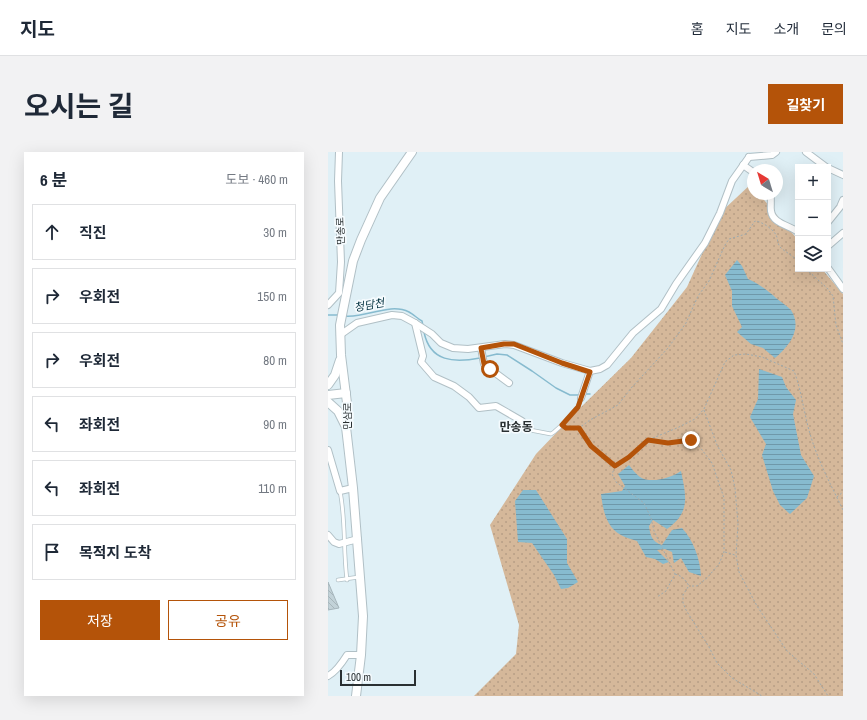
<!DOCTYPE html>
<html lang="ko">
<head>
<meta charset="utf-8">
<style>
	:root { --surface:#fff; --page:#f2f2f3; --text:#1f2937; --muted:#747a83; --line:#e0e1e3; --accent:#b45309 }
	body { margin:0; font-family:"Archivo Narrow","Noto Sans KR",sans-serif; background:var(--page); color:var(--text) }
	.controls { position:absolute; right:12px; top:12px; display:grid; overflow:hidden; border-radius:0px; box-shadow:0 4px 16px #0002 }
	.controls button { width:36px; height:36px; display:grid; place-items:center; padding:0; border:0; border-bottom:1px solid var(--line); background:var(--surface); color:var(--text); font:20px sans-serif }
	.compass { position:absolute; left:419px; top:12px; width:36px; height:36px; border-radius:50%; background:var(--surface); box-shadow:0 4px 16px #0002; rotate:322deg }
	.scale { position:absolute; left:12px; bottom:10px; width:76px; box-sizing:border-box; padding-left:4px; border:2px solid #2a3032; border-top:0; font-size:11px; line-height:14px; white-space:nowrap; color:#2a3032; -webkit-text-stroke:3px #f5fbfe; paint-order:stroke }
	.stop { position:absolute; width:12px; height:12px; margin:-9px; border:3px solid #b45309; border-radius:50%; background:#fff }
	.stop.end { background:#b45309; border-color:#fff; box-shadow:0 1px 4px #0008 }
	.list { margin:0; padding:0; list-style:none }
	h2 { display:flex; justify-content:space-between; align-items:center; height:52px; margin:0; padding:0 16px; font-size:17px }
	h2 small { font-size:13px; font-weight:400; color:var(--muted) }
	.list li { display:grid; grid-template-columns:26px 1fr auto; gap:12px; align-items:center; box-sizing:border-box; height:56px; margin:0 8px 8px; padding:0 8px; border:1px solid var(--line); border-radius:0px }
	.list b { display:block; font-size:15px; white-space:nowrap }
	.list em { font-size:13px; font-style:normal; color:var(--muted) }
	.actions { display:flex; gap:8px; padding:12px 16px }
	.actions a { flex:1; padding:9px 0; border:1px solid var(--accent); border-radius:0px; text-align:center; font-size:14px; color:var(--accent) }
	.actions .main { background:var(--accent); color:#fff }
	.icon { flex:none; width:22px; height:22px; fill:none; stroke:currentColor; stroke-width:2; stroke-linecap:round; stroke-linejoin:round }
	.map { position:relative; flex:none; width:515px; height:544px; overflow:hidden; border-radius:0px }
	header { display:flex; align-items:center; gap:24px; box-sizing:border-box; height:56px; padding:0 20px; background:var(--surface); border-bottom:1px solid var(--line) }
	header strong { font-size:19px }
	nav { display:flex; gap:22px; margin-inline-start:auto; font-size:14px }
	.intro { display:flex; align-items:center; justify-content:space-between; box-sizing:border-box; height:96px; padding:0 24px }
	h1 { margin:0; font-size:28px }
	.button { padding:10px 18px; border-radius:0px; background:var(--accent); color:#fff; font-size:14px; font-weight:700 }
	main { display:flex; gap:24px; padding:0 24px }
	aside { flex:1; background:var(--surface); border-radius:0px; box-shadow:0 4px 16px #0002 }
	.map>svg:first-child { display:block }
	.grass { fill:url(#grass-dots) }
	.water { fill:url(#water-rules) }
	.lines { fill:none; stroke-linecap:round; stroke-linejoin:round }
	.stream { stroke:#87bbcf; stroke-width:1.5 }
	.building { fill:url(#building-back-hatch); stroke:#a6b5bb }
	.lane-casing { stroke:#b1c0c6; stroke-width:4.5 }
	.street-casing { stroke:#b1c0c6; stroke-width:8 }
	.secondary-casing { stroke:#b1c0c6; stroke-width:10 }
	.path { stroke:#9eabaf; stroke-width:1; stroke-dasharray:2 2; stroke-linecap:butt }
	.lane { stroke:#fff; stroke-width:3 }
	.street { stroke:#fff; stroke-width:6 }
	.secondary { stroke:#fff; stroke-width:8 }
	.route { stroke:#b45309; stroke-width:5 }
	.labels { text-anchor:middle; stroke-width:3.5; stroke-linejoin:round; paint-order:stroke }
	.street-label { font-size:10px; fill:#2a3032; stroke:#f5fbfe }
	.water-label { font-size:11px; font-style:italic; fill:#00303e; stroke:#f5fbfe }
	.quarter-label { font-size:12px; font-weight:bold; fill:#2a3032; stroke:#f5fbfe }
</style>
</head>
<body>
<header>
<strong>지도</strong>
<nav><a>홈</a><a>지도</a><a>소개</a><a>문의</a></nav>
</header>
<div class="intro"><h1>오시는 길</h1><a class="button">길찾기</a></div>
<main>
<aside>
<h2>6 분<small>도보 · 460 m</small></h2>
<ul class="list">
<li><svg class="icon" aria-label="ahead" viewBox="0 0 24 24"><path d="M12 20V5M6 11l6-6 6 6"/></svg><div><b>직진</b></div><em>30 m</em></li>
<li><svg class="icon" aria-label="right" viewBox="0 0 24 24"><path d="M7 20v-9h11M14 6l5 5-5 5"/></svg><div><b>우회전</b></div><em>150 m</em></li>
<li><svg class="icon" aria-label="right" viewBox="0 0 24 24"><path d="M7 20v-9h11M14 6l5 5-5 5"/></svg><div><b>우회전</b></div><em>80 m</em></li>
<li><svg class="icon" aria-label="left" viewBox="0 0 24 24"><path d="M17 20v-9H6M10 6l-5 5 5 5"/></svg><div><b>좌회전</b></div><em>90 m</em></li>
<li><svg class="icon" aria-label="left" viewBox="0 0 24 24"><path d="M17 20v-9H6M10 6l-5 5 5 5"/></svg><div><b>좌회전</b></div><em>110 m</em></li>
<li><svg class="icon" aria-label="arrive" viewBox="0 0 24 24"><path d="M6 21V4h12l-3 4 3 4H6"/></svg><div><b>목적지 도착</b></div></li>
</ul>
<div class="actions"><a class="main">저장</a><a>공유</a></div>
</aside>
<div class="map">
<svg width="515" height="544" viewBox="0 0 515 544">
	<defs>
		<pattern id="grass-dots" width="8" height="8" patternUnits="userSpaceOnUse"><rect width="8" height="8" fill="#d5b89a"/><path d="M2 2h.1M6 6h.1" fill="none" stroke="#b79e85" stroke-width="1.8" stroke-linecap="round"/></pattern>
		<pattern id="water-rules" width="6" height="5" patternUnits="userSpaceOnUse"><rect width="6" height="5" fill="#87bbcf"/><path d="M0 2.5h6" fill="none" stroke="#6f98a9"/></pattern>
		<pattern id="building-back-hatch" width="6" height="6" patternUnits="userSpaceOnUse"><rect width="6" height="6" fill="#c2d2d8"/><path d="M-1 5l2 2M0 0l6 6M5-1l2 2" fill="none" stroke="#a7b5ba"/></pattern>
	</defs>
	<rect width="100%" height="100%" fill="#e0f0f6"/>
	<path class="grass" d="M423 32 425 34V42H431L470 88V117H494L515 142V544H146L188 502 191 473 162 373 208 302 251 257 303 206 359 135 393 60Z"/>
	<g class="water">
		<path d="M409 108 414 114 420 127C431 132 439 138 448 146 453 150 459 154 463 158 475 177 461 194 447 206L435 196 423 192 409 180 414 175 404 154V139L397 123Z"/>
		<path d="M431 217 454 225 458 235 468 248 465 262 473 303 486 324 479 346 462 362 452 353 445 339 434 303 438 292 422 265 430 247Z"/>
		<path d="M301 313C304 317 308 322 312 325 323 332 343 326 353 319 358 344 363 360 339 377L325 368 321 374C322 383 324 390 334 393L344 378 354 376C365 388 372 406 373 424L361 420 353 406 346 411 344 400 337 397 329 398 341 410 335 412 327 407 318 405 309 389C304 387 298 386 293 383 278 375 275 358 273 342L294 339 297 334 290 322Z"/>
		<path d="M195 338H208L239 387V411L250 430 240 436 233 437 226 423 204 391 190 390 187 349Z"/>
	</g>
	<g class="lines">
		<g class="stream">
			<path d="M0 163H11"/>
			<path d="M16 164C37 167 61 150 81 160 85 162 90 167 94 169L95 174"/>
			<path d="M96 180C102 210 126 211 152 206"/>
			<path d="M156 205 169 202 179 203 204 219 228 236 242 243H252"/>
			<path d="M256 242H262"/>
		</g>
	</g>
	<path class="building" d="M0 430 11 456 0 458Z"/>
	<g class="lines">
		<defs>
			<g id="lane">
				<path d="M202 278 223 282 226 280 234 273 250 255 253 246"/>
				<path d="M12 339C18 369 15 398 19 428"/>
				<path d="M10 428 31 425"/>
			</g>
			<g id="street">
				<path d="M478 0 498 15"/>
				<path d="M421 5 444 3 448 0"/>
				<path d="M415 13 425 20"/>
				<path d="M500 16 515 23"/>
				<path d="M442 42C444 48 442 53 443 59 445 72 461 73 470 80"/>
				<path d="M500 70 512 55 515 48"/>
				<path d="M500 94 515 81"/>
				<path d="M500 116 515 137"/>
				<path d="M0 153 11 141 13 110 10 29 11 0"/>
				<path d="M87 171 95 204 93 210 106 225 126 234 141 245 151 256 168 254 194 269"/>
				<path d="M12 183 29 171 64 163 74 164 87 171 104 182 113 191 125 196 140 197 177 192 186 193 234 211 262 219 272 217 279 213 305 181 333 157 348 132 377 91 392 61 404 29 421 5"/>
				<path d="M153 196 156 212 162 217 181 231"/>
				<path d="M253 246 262 219"/>
				<path d="M0 298 12 339 25 336"/>
				<path d="M0 383 6 390 11 392 30 387"/>
				<path d="M0 524C8 520 14 511 19 503H33"/>
			</g>
			<g id="secondary">
				<path d="M0 233 7 223 12 208"/>
				<path d="M0 243 18 241"/>
				<path d="M0 250 10 259 17 273"/>
				<path d="M28 544 33 503 35 464 25 336 18 275 19 251 13 203 12 173 25 109 33 88 52 46 84 0"/>
			</g>
		</defs>
		<use href="#lane" class="lane-casing"/>
		<use href="#street" class="street-casing"/>
		<use href="#secondary" class="secondary-casing"/>
		<g class="path">
			<path d="M478 117 499 136 505 144 508 173 515 192"/>
			<path d="M376 258 389 293 403 318 407 336 410 372 408 403 411 420 429 454 459 499 486 522 500 544"/>
			<path d="M238 276H251L262 268 290 253 304 235 340 196 358 171 370 144 381 129 397 93 401 87 418 82 427 69C433 69 445 77 448 83 450 86 449 91 452 95 456 99 465 104 470 109"/>
			<path d="M251 276 263 294 287 314 301 305 320 288 349 276 367 267 376 257 397 210 406 203 418 202 434 205 466 219C474 240 476 263 483 285 491 311 503 333 515 358"/>
			<path d="M321 288 340 291 363 288 371 294 384 311 396 346V400L391 412 379 426 369 434H361"/>
			<path d="M287 315 284 322 288 330 316 351 323 366 326 379 347 422 338 439 329 445"/>
			<path d="M509 345 515 340"/>
			<path d="M397 400 407 403"/>
			<path d="M347 422C354 424 357 427 361 434"/>
			<path d="M360 435 355 443V451L358 458 381 495 389 511 404 526 434 544"/>
		</g>
		<use href="#lane" class="lane"/>
		<use href="#street" class="street"/>
		<use href="#secondary" class="secondary"/>
	</g>
	<g class="lines">
		<path class="route" d="M162 217 156 212 153 196 176 192H186L234 211 262 220 250 255 234 273 238 276H251L263 294 287 314 301 305 320 288 340 291 363 288"/>
	</g>
	<g class="labels">
		<g class="street-label">
			<text transform="translate(12 79) rotate(-92)" y="4">만송로</text>
			<text transform="translate(19 264) rotate(-90)" y="4">만삼로</text>
		</g>
		<g class="water-label">
			<text transform="translate(41 153) rotate(-10)" y="4">청담천</text>
		</g>
		<g class="quarter-label">
			<text x="188" y="279">만송동</text>
		</g>
	</g>
</svg>
<div class="controls">
<button>+</button>
<button>−</button>
<button><svg class="icon" aria-label="layers" viewBox="0 0 24 24"><path d="M12 4l9 5-9 5-9-5zM3 14l9 5 9-5"/></svg></button>
</div>
<svg class="compass" viewBox="-18 -18 36 36"><path d="M0-13l5 13h-10z" fill="#e53935"/><path d="M0 13l5-13h-10z" fill="#747a83"/></svg>
<div class="scale">100 m</div>
<div class="stop" style="left:162px;top:217px"></div>
<div class="stop end" style="left:363px;top:288px"></div>
</div>
</main>
</body>
</html>
